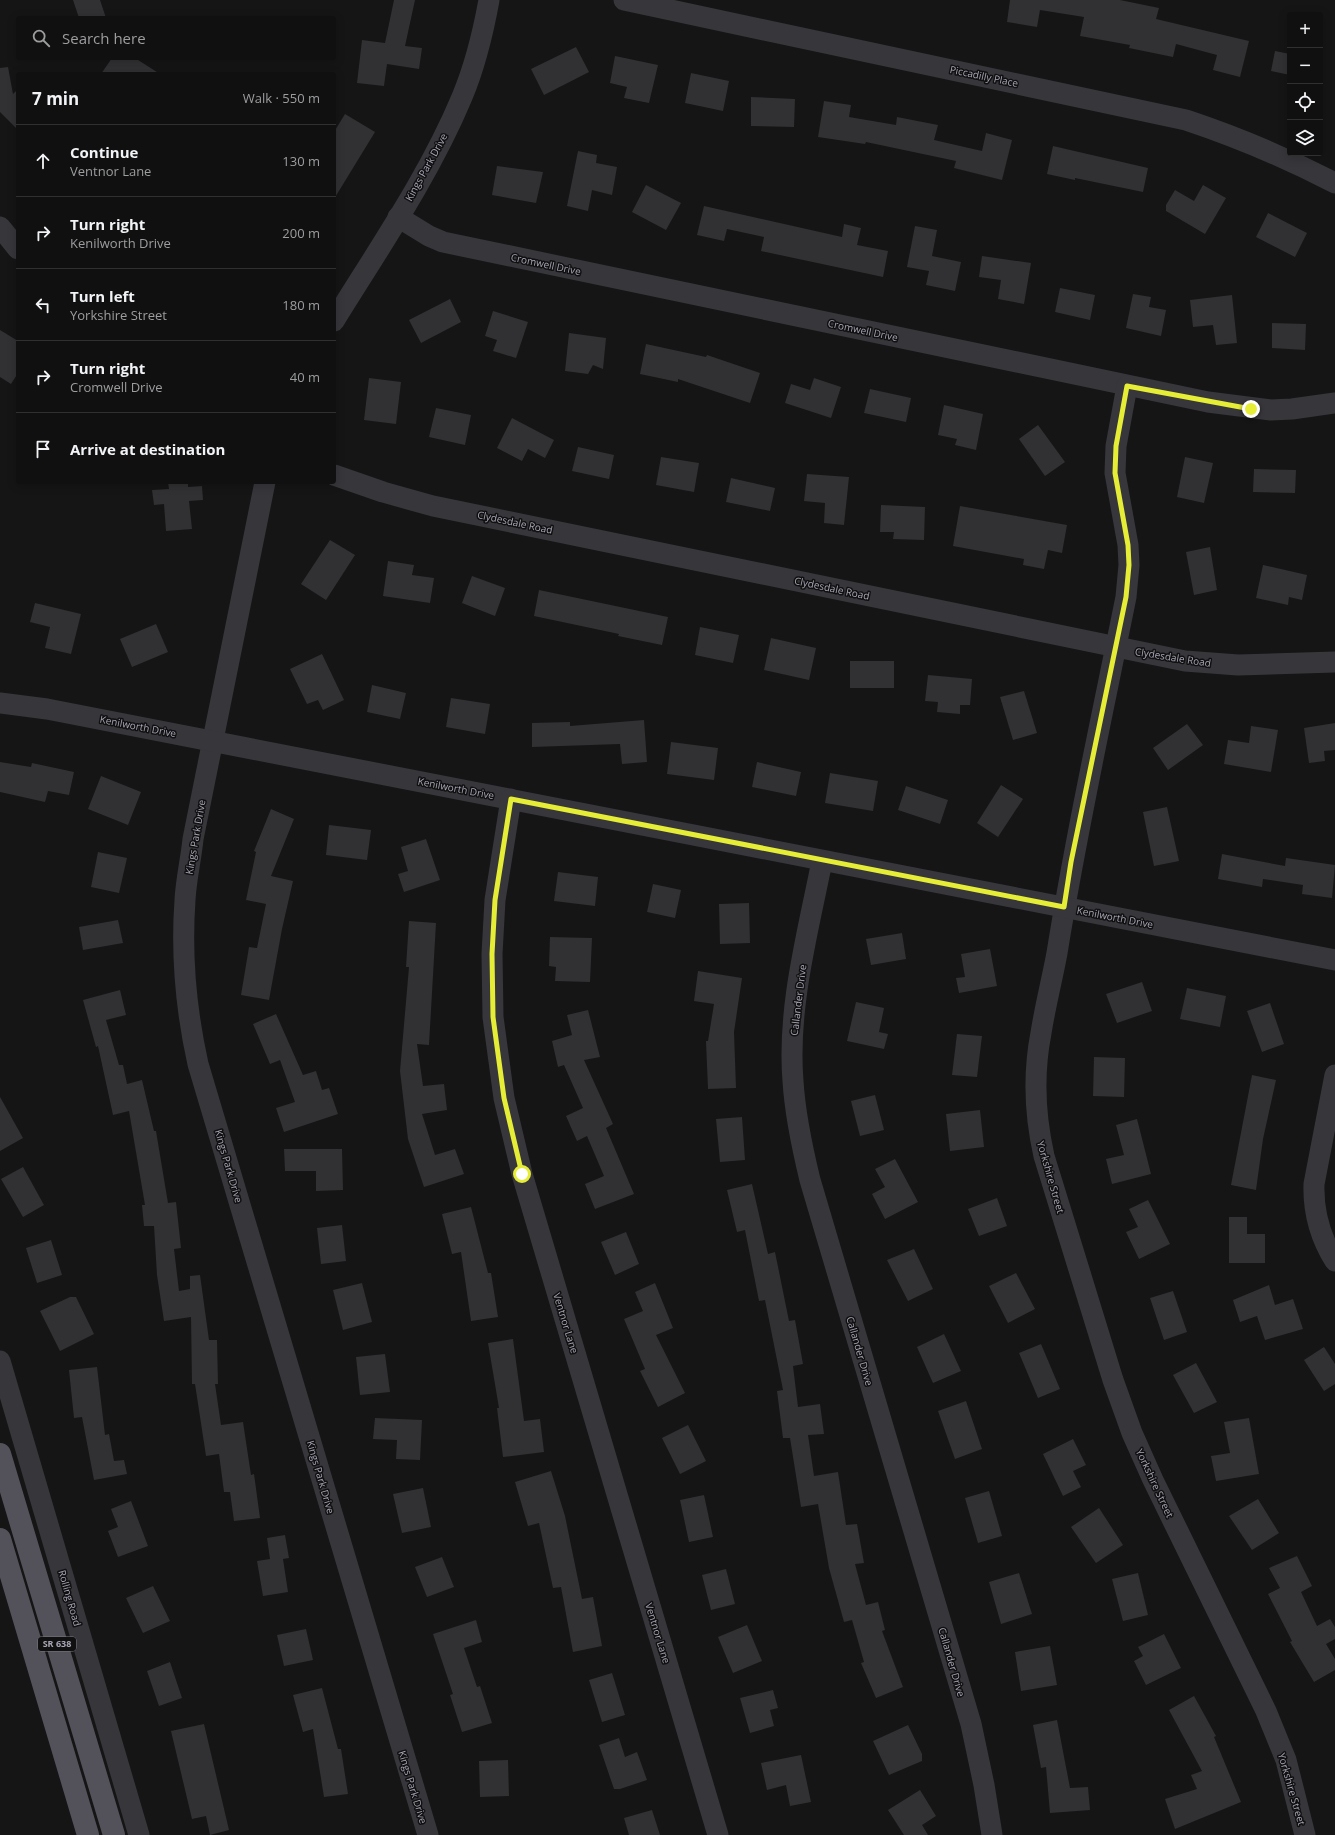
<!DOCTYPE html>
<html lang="en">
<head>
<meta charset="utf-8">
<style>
	:root { --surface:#101010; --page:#191919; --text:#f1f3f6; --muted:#9c9d9f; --line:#303030 }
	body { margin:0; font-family:"Open Sans",sans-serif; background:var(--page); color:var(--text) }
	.controls { position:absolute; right:12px; top:12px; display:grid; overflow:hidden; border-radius:4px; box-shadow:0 2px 10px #0003 }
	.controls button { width:36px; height:36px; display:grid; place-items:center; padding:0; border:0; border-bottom:1px solid var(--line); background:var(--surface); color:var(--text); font:20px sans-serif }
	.stop { position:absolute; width:12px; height:12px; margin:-9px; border:3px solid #e5ed36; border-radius:50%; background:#fff }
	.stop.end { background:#e5ed36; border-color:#fff; box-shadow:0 1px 4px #0008 }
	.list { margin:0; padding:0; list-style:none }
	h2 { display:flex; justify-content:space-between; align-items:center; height:52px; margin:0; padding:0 16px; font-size:17px }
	h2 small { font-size:13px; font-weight:400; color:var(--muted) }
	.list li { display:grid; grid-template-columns:26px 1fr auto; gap:12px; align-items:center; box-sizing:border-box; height:72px; padding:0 16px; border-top:1px solid var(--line) }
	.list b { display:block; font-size:15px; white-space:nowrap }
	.list p { margin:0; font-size:13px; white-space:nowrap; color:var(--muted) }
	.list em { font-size:13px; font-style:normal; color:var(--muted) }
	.icon { flex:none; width:22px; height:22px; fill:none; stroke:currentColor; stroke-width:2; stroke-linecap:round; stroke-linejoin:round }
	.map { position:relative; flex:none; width:1335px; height:1835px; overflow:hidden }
	.search { position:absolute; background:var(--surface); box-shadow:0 2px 10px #0003; left:16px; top:16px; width:320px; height:44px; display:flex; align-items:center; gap:10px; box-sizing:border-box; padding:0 14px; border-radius:4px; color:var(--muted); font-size:15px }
	.panel { position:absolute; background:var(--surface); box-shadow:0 2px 10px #0003; left:16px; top:72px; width:320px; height:412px; border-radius:4px }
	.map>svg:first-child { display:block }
	.building { fill:#313032 }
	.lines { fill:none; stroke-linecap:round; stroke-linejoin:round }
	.minor { stroke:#37363b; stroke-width:21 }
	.major { stroke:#53525a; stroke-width:22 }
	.route { stroke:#e5ed36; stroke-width:5 }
	.labels { text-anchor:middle; stroke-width:3; stroke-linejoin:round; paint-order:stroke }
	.shield { fill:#101011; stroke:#7a7a84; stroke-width:1 }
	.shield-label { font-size:9px; font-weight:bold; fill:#a8a7b6 }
	.street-label { font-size:10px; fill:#a8a7b6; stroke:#101011 }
</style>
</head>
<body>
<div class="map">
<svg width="1335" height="1835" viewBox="0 0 1335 1835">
	<rect width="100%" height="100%" fill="#151516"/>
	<g class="building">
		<path d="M73 0H100L106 18H79Z"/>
		<path d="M394 0H415L405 46 422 48 419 69 387 64 384 86 357 83 362 40 385 43Z"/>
		<path d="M1010 0H1120L1159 8 1156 19 1249 41 1240 77 1213 70 1217 55 1176 44 1173 57 1129 48 1130 45 1080 36 1084 17 1040 10 1037 27 1007 22Z"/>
		<path d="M576 47 589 72 544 95 531 69Z"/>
		<path d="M1275 51 1290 54V75L1271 71Z"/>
		<path d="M615 56 658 65 649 103 624 98 627 87 610 83Z"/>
		<path d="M112 58H135L160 74H101Z"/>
		<path d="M8 67 13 94 18 89V130L0 112V68Z"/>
		<path d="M691 73 729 81 723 111 685 103Z"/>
		<path d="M751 97 795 99 794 127 751 126Z"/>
		<path d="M824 101 851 105 849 117 896 125 897 117 938 125 934 140 982 151 986 133 1012 140 1002 180 954 168 956 161 866 142 865 144 818 137Z"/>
		<path d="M345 114 375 132 334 199V132Z"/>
		<path d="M1053 146 1148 168 1143 192 1075 178V180L1047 174Z"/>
		<path d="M578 151 597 155 596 163 617 167 612 195 592 190 588 211 567 206Z"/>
		<path d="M497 166 543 172 536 203 492 195Z"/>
		<path d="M646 185 681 203 666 230 632 212Z"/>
		<path d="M1203 185 1226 198 1205 234 1166 211V205L1175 190 1194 201Z"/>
		<path d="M704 206 842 237 844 224 861 228 857 245 888 251 883 277 761 251 764 237 727 229 724 241 697 235Z"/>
		<path d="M1268 213 1307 233 1295 257 1256 237Z"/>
		<path d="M915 226 937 230 932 256 961 262 955 291 926 285 929 271 907 267Z"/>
		<path d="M982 256 1031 263 1024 304 998 299 1001 280 979 277Z"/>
		<path d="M1060 288 1095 295 1090 320 1055 312Z"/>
		<path d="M1133 294 1151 297 1149 307 1166 310 1161 336 1126 328Z"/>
		<path d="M1232 295 1237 343 1216 345 1213 325 1193 327 1190 300Z"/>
		<path d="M450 299 461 322 421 343 409 320Z"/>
		<path d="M493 311 528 322 516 358 493 351 497 340 485 336Z"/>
		<path d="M1272 323 1306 324 1305 350 1272 348Z"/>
		<path d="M0 330 18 341V373L11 384 0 377Z"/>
		<path d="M569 333 606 338 603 369 593 365 588 374 565 371Z"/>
		<path d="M646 344 706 357 707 355 760 373 750 403 678 379V382L640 374Z"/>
		<path d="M369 378 401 382 396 424 364 420Z"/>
		<path d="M814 378 841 387 831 418 785 403 791 384 810 390Z"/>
		<path d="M870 389 911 398 906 422 864 413Z"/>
		<path d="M944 405 983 414 976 450 955 445 957 439 938 435Z"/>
		<path d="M436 408 471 415 465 445 429 437Z"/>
		<path d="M512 418 554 440 545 458 528 449 522 461 497 448Z"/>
		<path d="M1038 425 1065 462 1045 476 1019 439Z"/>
		<path d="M578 447 614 455 609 479 572 471Z"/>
		<path d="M661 457 699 463 694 492 656 485Z"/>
		<path d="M1185 457 1213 463 1204 503 1177 497Z"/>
		<path d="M1254 469 1296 470 1295 493 1253 492Z"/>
		<path d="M807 474 849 477 844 525 824 523 825 503 804 501Z"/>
		<path d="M731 478 775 488 770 511 726 502Z"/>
		<path d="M168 482H188V487L202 486 203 500 189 501 192 529 166 531 164 504 154 505 152 490 169 489Z"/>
		<path d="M881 505 925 507 924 540 893 539 894 532H880Z"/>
		<path d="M960 506 1067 525 1062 553 1048 550 1044 569 1023 565 1024 559 953 546Z"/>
		<path d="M330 540 355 555 326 600 301 584Z"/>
		<path d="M1210 547 1217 590 1194 595 1186 552Z"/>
		<path d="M388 561 414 565 412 575 434 578 430 603 383 596Z"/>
		<path d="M1263 565 1307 575 1302 600 1289 597 1288 605 1256 598Z"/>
		<path d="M472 576 505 588 495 616 462 603Z"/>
		<path d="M539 590 668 617 662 645 618 636 619 634 534 616Z"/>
		<path d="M35 603 81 614 71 654 45 648 50 627 30 622Z"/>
		<path d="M156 624 168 652 132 667 120 639Z"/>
		<path d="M700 627 739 635 733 663 695 655Z"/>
		<path d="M771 638 816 648 809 680 764 670Z"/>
		<path d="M322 654 344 700 323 710 318 700 307 704 290 669Z"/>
		<rect x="850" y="661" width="44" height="27"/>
		<path d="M928 675 972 679 970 705H960V714L937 712 938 702 925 701Z"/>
		<path d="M372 685 406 693 400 719 367 712Z"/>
		<path d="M1024 691 1037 733 1013 740 1000 697Z"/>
		<path d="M451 698 490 704 485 734 446 727Z"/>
		<path d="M644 720 647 762 622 764 620 744 532 747V723L570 722V726Z"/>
		<path d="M1335 723V750L1324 751 1325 761 1309 763 1304 728Z"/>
		<path d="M1187 724 1203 745 1168 770 1153 748Z"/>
		<path d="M1251 726 1278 730 1271 772 1224 764 1228 740 1249 743Z"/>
		<path d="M671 742 718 748 714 780 667 774Z"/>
		<path d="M0 762 31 767 32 763 74 772 69 795 48 791 45 802 0 792Z"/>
		<path d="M757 762 801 772 796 796 752 787Z"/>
		<path d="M830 773 878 781 873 811 825 803Z"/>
		<path d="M101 776 141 792 128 825 88 809Z"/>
		<path d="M1001 785 1023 799 998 837 977 823Z"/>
		<path d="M906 786 948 800 940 824 898 810Z"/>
		<path d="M1167 807 1179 861 1154 866 1143 812Z"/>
		<path d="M271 809 294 819 271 876 293 881 282 929 269 1000 241 995 249 947 257 948 266 904 246 900 256 852 254 851Z"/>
		<path d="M329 825 371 830 367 860 326 855Z"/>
		<path d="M426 839 440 880 404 892 398 874 408 871 401 847Z"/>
		<path d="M98 852 127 858 119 893 91 887Z"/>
		<path d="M1222 854 1285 866 1286 858 1335 865 1332 898 1302 894 1303 885 1263 879 1262 887 1218 879Z"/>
		<path d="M558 872 598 877 595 906 554 901Z"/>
		<path d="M653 884 681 890 675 918 647 912Z"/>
		<path d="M749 903 750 943 720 944 719 904Z"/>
		<path d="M118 920 123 943 83 950 79 927Z"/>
		<path d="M409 921 436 923 429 1045 417 1044 423 1086 444 1084 447 1110 422 1114 435 1155 455 1149 464 1174 424 1187 408 1139 400 1071 409 967H406Z"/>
		<path d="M902 933 906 959 871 965 866 939Z"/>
		<path d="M550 937 592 938 590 982 555 981 556 967 549 966Z"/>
		<path d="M990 949 997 986 959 993 956 978 965 977 961 954Z"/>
		<path d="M698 971 742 978 734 1032 736 1088 708 1089 706 1041H708L714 1004 694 1001Z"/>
		<path d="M1142 982 1152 1011 1117 1023 1106 994Z"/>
		<path d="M1187 988 1226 996 1220 1027 1180 1019Z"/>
		<path d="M120 990 126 1015 106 1020 119 1065H123L127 1084 142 1080 154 1131H156L168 1203 176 1202 181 1248 174 1249 179 1291 190 1289V1276L200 1275 209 1340H217L218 1384H215L221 1425 243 1422 251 1475 254 1474 260 1518 234 1521 230 1492H224L219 1454 206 1456 195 1384H192L191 1317 164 1321 157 1275 154 1226H144L142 1205H145L129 1111 113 1115 98 1046 96 1047 83 1000Z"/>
		<path d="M856 1002 884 1008 879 1032 888 1034 884 1049 847 1041Z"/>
		<path d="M1270 1003 1284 1044 1262 1052 1247 1011Z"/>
		<path d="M588 1010 600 1057 584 1060 613 1124 606 1128 634 1194 595 1209 585 1184 604 1176 587 1136 577 1141 566 1116 583 1108 564 1065 558 1067 552 1041 572 1035 567 1015Z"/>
		<path d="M276 1014 303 1075 316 1071 322 1090 329 1088 338 1114 284 1132 276 1108 295 1102 280 1060 270 1064 253 1024Z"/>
		<path d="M957 1034 982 1036 977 1077 952 1075Z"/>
		<path d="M1094 1057 1125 1058 1124 1097 1093 1096Z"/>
		<path d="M1252 1075 1276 1080 1263 1139 1256 1190 1231 1185Z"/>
		<path d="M875 1095 884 1130 860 1136 851 1101Z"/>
		<path d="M0 1097 23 1138 0 1151Z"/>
		<path d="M980 1110 984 1147 950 1151 946 1114Z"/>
		<path d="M742 1117 745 1160 720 1162 716 1119Z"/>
		<path d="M1137 1119 1151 1174 1112 1184 1106 1159 1124 1155 1116 1125Z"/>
		<path d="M284 1149H342L343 1190 316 1191V1171H285Z"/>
		<path d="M895 1159 918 1202 885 1219 872 1194 885 1187 875 1169Z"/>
		<path d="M23 1167 44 1205 23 1217 1 1179Z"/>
		<path d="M752 1184 768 1254 775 1252 789 1321 795 1320 803 1364 793 1366 798 1407 820 1404 824 1434 808 1435 814 1476 838 1472 846 1525 857 1524 864 1563 855 1564 866 1605 878 1602 885 1630 882 1631 903 1687 876 1698 861 1663 864 1662 852 1620 844 1622 829 1568 818 1504 801 1507 790 1438H783L777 1391 783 1390 765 1300 759 1301 745 1230 737 1232 727 1190Z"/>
		<path d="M997 1198 1007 1226 979 1236 968 1209Z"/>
		<path d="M1148 1200 1170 1244 1139 1259 1126 1232 1138 1227 1129 1209Z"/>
		<path d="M471 1207 488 1273H491L498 1317 471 1321 461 1252 452 1254 442 1214Z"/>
		<path d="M1229 1217H1247V1234H1265V1263H1229Z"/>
		<path d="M342 1225 346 1261 321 1264 317 1228Z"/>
		<path d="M626 1232 639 1264 615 1275 601 1242Z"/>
		<path d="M51 1240 62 1275 37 1283 26 1248Z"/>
		<path d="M914 1249 933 1289 908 1301 887 1260Z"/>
		<path d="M1016 1273 1035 1309 1008 1323 989 1286Z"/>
		<path d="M362 1283 372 1322 343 1330 333 1290Z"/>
		<path d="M655 1283 673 1328 656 1335 685 1393 658 1407 640 1371 645 1369 624 1319 643 1311 635 1292Z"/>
		<path d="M1269 1285 1275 1305 1293 1299 1303 1329 1265 1340 1257 1316 1240 1322 1233 1300Z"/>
		<path d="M1173 1291 1187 1332 1164 1340 1150 1298Z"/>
		<path d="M70 1297H76L94 1334 60 1351 40 1311Z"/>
		<path d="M944 1334 961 1371 933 1383 917 1347Z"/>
		<path d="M513 1339 524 1421 540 1419 544 1452 503 1457 497 1408H499L488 1343Z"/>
		<path d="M1041 1344 1060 1389 1038 1398 1019 1353Z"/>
		<path d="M1324 1347 1335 1364V1384L1324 1391 1304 1360Z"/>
		<path d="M385 1354 390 1392 360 1395 356 1357Z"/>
		<path d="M1196 1363 1217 1402 1194 1413 1173 1375Z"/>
		<path d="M97 1367 105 1435 109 1434 114 1461 124 1460 127 1474 94 1480 82 1417 74 1418 69 1370Z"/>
		<path d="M966 1401 982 1449 955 1459 938 1411Z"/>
		<path d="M375 1418 422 1420 420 1460 396 1459 397 1440 373 1439Z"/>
		<path d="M1249 1418 1259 1474 1216 1481 1211 1456 1230 1453 1224 1422Z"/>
		<path d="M688 1425 706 1461 680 1474 662 1438Z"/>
		<path d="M1073 1439 1086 1465 1073 1471 1081 1487 1063 1496 1043 1454Z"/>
		<path d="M551 1471 565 1516 582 1599 593 1597 602 1646 573 1652 561 1587 553 1588 539 1523 528 1526 515 1482Z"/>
		<path d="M423 1488 431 1527 402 1533 393 1494Z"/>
		<path d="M989 1491 1002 1536 978 1543 965 1498Z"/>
		<path d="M704 1495 713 1537 689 1542 680 1500Z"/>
		<path d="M1258 1499 1279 1533 1252 1550 1229 1516Z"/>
		<path d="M131 1501 148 1546 118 1557 108 1531 118 1527 111 1509Z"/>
		<path d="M1099 1508 1123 1545 1096 1563 1071 1527Z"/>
		<path d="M285 1535 289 1558 283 1559 288 1592 263 1596 257 1561 270 1559 267 1538Z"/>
		<path d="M1297 1556 1312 1586 1301 1592 1317 1626 1330 1619 1335 1627V1639L1326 1644 1335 1659V1670L1314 1682 1290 1642 1292 1641 1268 1594 1280 1588 1269 1568Z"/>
		<path d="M442 1557 454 1587 427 1597 415 1567Z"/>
		<path d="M726 1569 735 1604 711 1610 702 1575Z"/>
		<path d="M1019 1573 1032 1614 1001 1624 989 1582Z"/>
		<path d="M1138 1573 1148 1615 1123 1621 1112 1579Z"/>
		<path d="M153 1586 170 1621 143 1633 126 1598Z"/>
		<path d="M476 1620 482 1642 464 1648 477 1687 480 1686 492 1723 462 1732 450 1695 453 1694 433 1634Z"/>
		<path d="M747 1625 762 1661 733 1673 718 1637Z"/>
		<path d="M306 1629 313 1660 284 1666 277 1635Z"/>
		<path d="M1164 1634 1181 1668 1146 1685 1134 1661 1143 1656 1138 1647Z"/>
		<path d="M1050 1646 1057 1685 1021 1691 1015 1652Z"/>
		<path d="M170 1662 182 1698 159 1706 147 1671Z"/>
		<path d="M612 1673 625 1715 602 1722 589 1680Z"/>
		<path d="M322 1688 338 1749H341L348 1794 324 1797 313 1729 303 1732 293 1695Z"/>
		<path d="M773 1690 778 1708 770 1710 774 1726 750 1733 740 1698Z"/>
		<path d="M1194 1696 1216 1736 1214 1737 1241 1802 1175 1829 1165 1799 1197 1789 1191 1775 1202 1771 1169 1710Z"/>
		<path d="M1057 1720 1070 1788 1088 1787 1090 1810 1050 1813 1046 1767 1041 1768 1033 1725Z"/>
		<path d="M204 1724 229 1830 210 1835 206 1816 192 1819 171 1731Z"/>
		<path d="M908 1725 922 1754V1761L889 1775 873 1741Z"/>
		<path d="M619 1738 625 1757 637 1752 647 1780 620 1789H614L599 1745Z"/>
		<path d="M801 1755 811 1802 790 1806 786 1785 767 1790 761 1763Z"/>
		<path d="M508 1760 509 1796 480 1797 479 1761Z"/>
		<path d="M920 1790 936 1816 922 1825 928 1835H904L888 1810Z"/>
		<path d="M652 1810 660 1835H629L624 1818Z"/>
	</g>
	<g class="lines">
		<g class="minor">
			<path d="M624 0 1186 120C1240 138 1285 157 1335 183"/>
			<path d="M398 217 429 236 443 242 1208 402 1271 410 1292 409 1335 403"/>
			<path d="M0 227 18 249"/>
			<path d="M334 321C379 248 429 176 462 97 475 66 483 33 489 0"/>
			<path d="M1127 386 1116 446 1115 473 1128 545 1129 565 1126 597C1102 716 1076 834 1057 953 1052 980 1045 1007 1041 1033 1033 1074 1035 1116 1044 1156L1113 1380 1132 1433 1153 1480 1266 1711 1286 1760 1305 1835"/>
			<path d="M334 475 383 492 433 506 1185 661 1238 665 1335 662"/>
			<path d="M265 482 193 839C191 859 186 880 185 900 181 956 186 1010 198 1064L428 1835"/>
			<path d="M0 703 47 709 1335 960"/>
			<path d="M511 799 495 900 492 954 493 1017 504 1098 522 1174 718 1835"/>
			<path d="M822 861C808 932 787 1008 793 1081 795 1115 802 1147 810 1180L971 1724 984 1785 992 1835"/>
			<path d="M1335 1075 1314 1184C1313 1213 1320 1237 1335 1261"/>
			<path d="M0 1361 139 1835"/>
		</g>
		<g class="major">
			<path d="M0 1454 114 1835"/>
			<path d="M0 1539 88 1835"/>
		</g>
	</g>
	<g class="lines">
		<path class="route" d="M522 1174 504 1098 493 1017 492 954 495 900 511 799 1064 907 1071 862 1126 597 1129 565 1128 545 1115 473 1116 446 1127 386 1251 409"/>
	</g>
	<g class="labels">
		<rect class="shield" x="38" y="1637" width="38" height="14" rx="3"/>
		<g class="shield-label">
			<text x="57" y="1647">SR 638</text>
		</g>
		<g class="street-label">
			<text transform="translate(984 76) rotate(12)" y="4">Piccadilly Place</text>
			<text transform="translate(426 167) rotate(-61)" y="4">Kings Park Drive</text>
			<text transform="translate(546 264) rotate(12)" y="4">Cromwell Drive</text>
			<text transform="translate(863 330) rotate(12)" y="4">Cromwell Drive</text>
			<text transform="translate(515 522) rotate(12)" y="4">Clydesdale Road</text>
			<text transform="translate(832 588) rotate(12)" y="4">Clydesdale Road</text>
			<text transform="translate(1173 657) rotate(9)" y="4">Clydesdale Road</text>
			<text transform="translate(138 726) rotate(11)" y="4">Kenilworth Drive</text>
			<text transform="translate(456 788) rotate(11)" y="4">Kenilworth Drive</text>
			<text transform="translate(195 837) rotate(-80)" y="4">Kings Park Drive</text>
			<text transform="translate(1115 917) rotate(11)" y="4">Kenilworth Drive</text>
			<text transform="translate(798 1000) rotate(-83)" y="4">Callander Drive</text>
			<text transform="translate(229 1166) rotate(74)" y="4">Kings Park Drive</text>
			<text transform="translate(1051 1177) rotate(74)" y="4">Yorkshire Street</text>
			<text transform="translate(566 1323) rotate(73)" y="4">Ventnor Lane</text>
			<text transform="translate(860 1351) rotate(74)" y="4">Callander Drive</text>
			<text transform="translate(321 1477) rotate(74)" y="4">Kings Park Drive</text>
			<text transform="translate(1155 1483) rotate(65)" y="4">Yorkshire Street</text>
			<text transform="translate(70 1598) rotate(74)" y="4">Rolling Road</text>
			<text transform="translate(658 1633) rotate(73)" y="4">Ventnor Lane</text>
			<text transform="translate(952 1662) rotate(74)" y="4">Callander Drive</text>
			<text transform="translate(413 1787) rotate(73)" y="4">Kings Park Drive</text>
			<text transform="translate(1292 1789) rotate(74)" y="4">Yorkshire Street</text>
		</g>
	</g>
</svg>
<div class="controls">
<button>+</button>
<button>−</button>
<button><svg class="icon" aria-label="locate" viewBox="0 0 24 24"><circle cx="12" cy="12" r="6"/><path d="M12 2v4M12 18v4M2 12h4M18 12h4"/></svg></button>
<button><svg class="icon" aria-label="layers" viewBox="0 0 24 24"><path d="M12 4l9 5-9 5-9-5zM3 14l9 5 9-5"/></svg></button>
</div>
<div class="stop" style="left:522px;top:1174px"></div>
<div class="stop end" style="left:1251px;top:409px"></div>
<div class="search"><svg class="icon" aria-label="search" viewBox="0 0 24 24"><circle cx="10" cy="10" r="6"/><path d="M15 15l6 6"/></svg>Search here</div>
<section class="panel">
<h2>7 min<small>Walk · 550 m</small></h2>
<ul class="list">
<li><svg class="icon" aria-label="ahead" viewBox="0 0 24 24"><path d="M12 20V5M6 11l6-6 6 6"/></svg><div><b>Continue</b><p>Ventnor Lane</p></div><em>130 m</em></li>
<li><svg class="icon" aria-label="right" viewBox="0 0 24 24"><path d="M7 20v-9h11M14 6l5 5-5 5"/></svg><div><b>Turn right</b><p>Kenilworth Drive</p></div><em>200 m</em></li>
<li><svg class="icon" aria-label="left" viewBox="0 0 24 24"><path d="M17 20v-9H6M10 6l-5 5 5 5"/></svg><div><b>Turn left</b><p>Yorkshire Street</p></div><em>180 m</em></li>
<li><svg class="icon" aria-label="right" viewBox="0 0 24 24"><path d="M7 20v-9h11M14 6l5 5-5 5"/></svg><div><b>Turn right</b><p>Cromwell Drive</p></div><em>40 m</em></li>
<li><svg class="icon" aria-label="arrive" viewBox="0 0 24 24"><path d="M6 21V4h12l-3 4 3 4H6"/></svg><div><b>Arrive at destination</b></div></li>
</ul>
</section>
</div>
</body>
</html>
